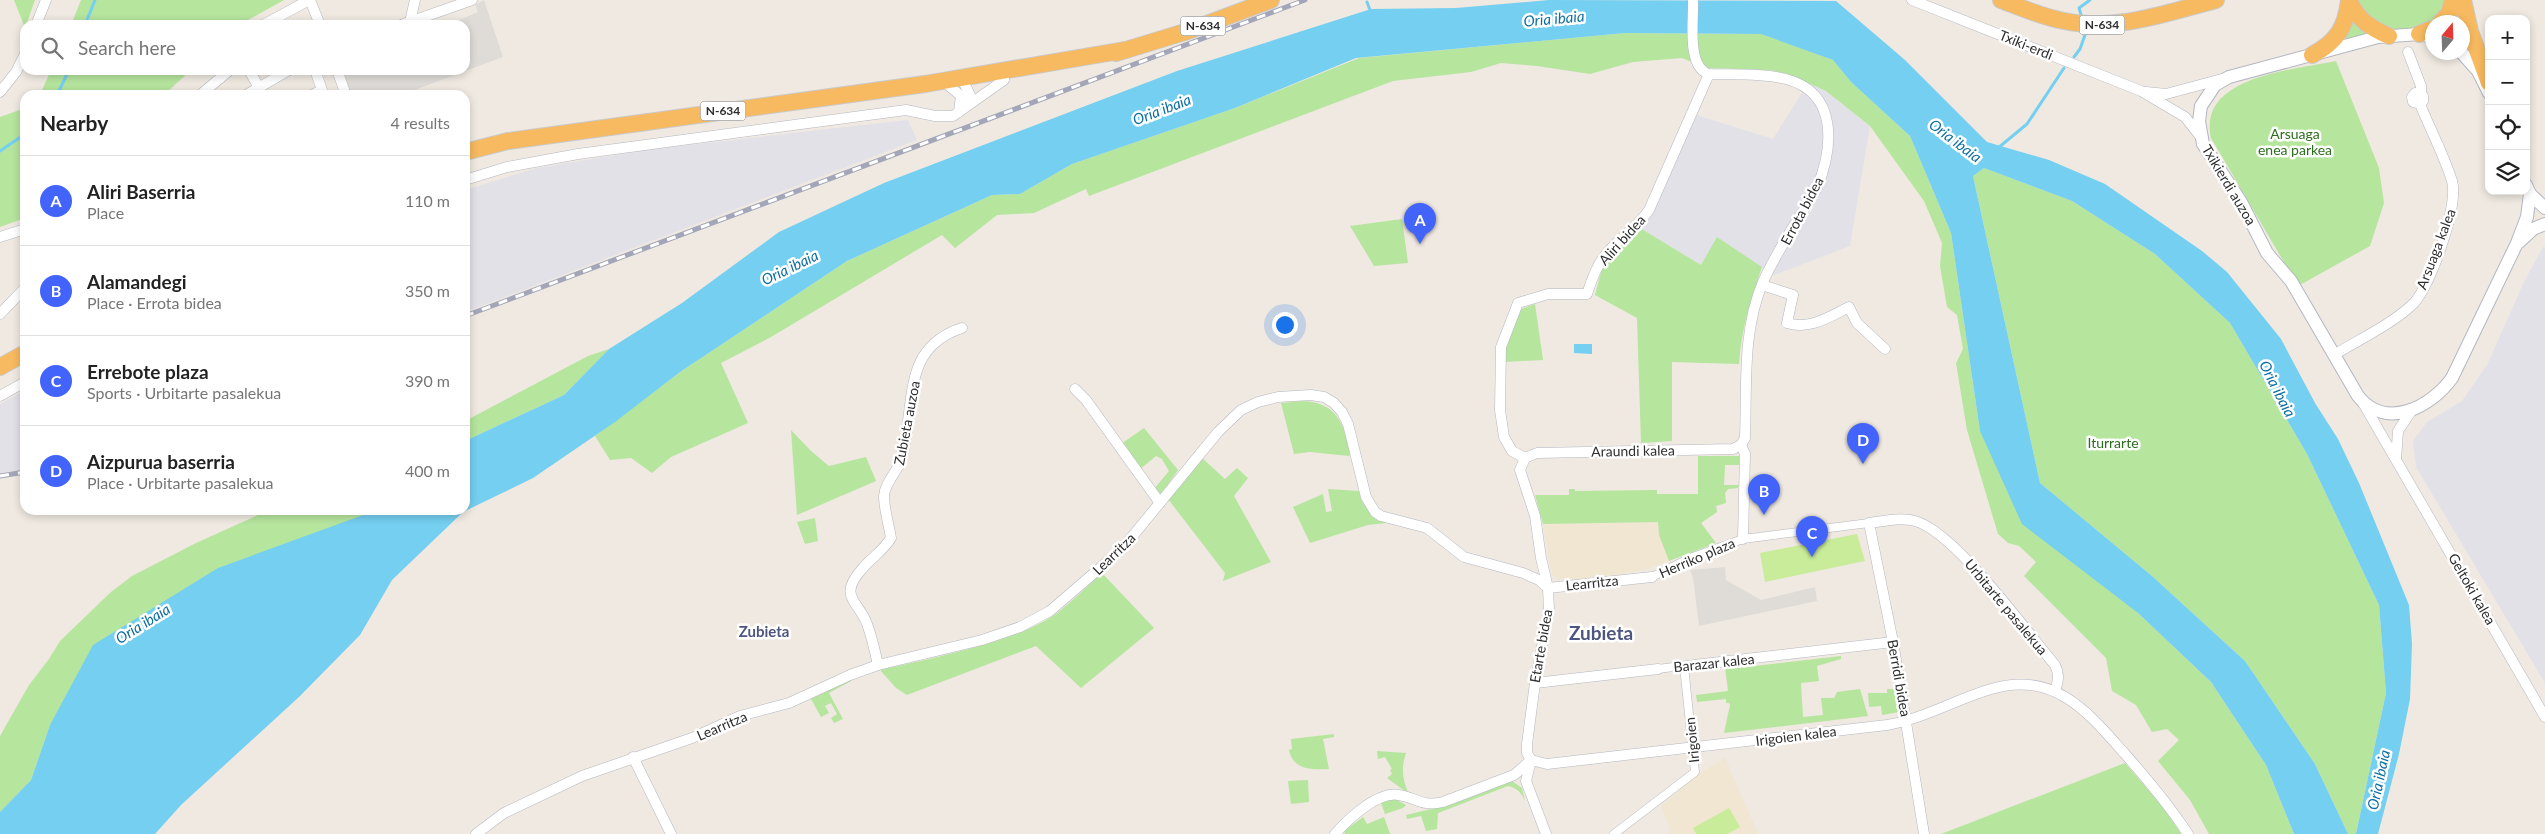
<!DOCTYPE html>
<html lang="en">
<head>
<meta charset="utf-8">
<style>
	:root { --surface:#fff; --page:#f2f2f2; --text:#222; --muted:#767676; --line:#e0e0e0; --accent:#4264fb }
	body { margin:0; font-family:Lato,sans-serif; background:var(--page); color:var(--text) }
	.controls { position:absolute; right:15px; top:15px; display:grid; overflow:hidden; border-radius:10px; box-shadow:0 2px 8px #0003 }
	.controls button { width:45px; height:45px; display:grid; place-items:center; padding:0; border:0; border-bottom:1px solid var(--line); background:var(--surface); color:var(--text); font:25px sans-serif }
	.compass { position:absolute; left:2425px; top:15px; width:45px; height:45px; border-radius:50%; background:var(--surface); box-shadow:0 2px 8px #0003; rotate:19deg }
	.you { position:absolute; left:1284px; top:324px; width:18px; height:18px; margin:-12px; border:4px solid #fff; border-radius:50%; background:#1a73e8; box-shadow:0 0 0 8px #1a73e833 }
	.badge { display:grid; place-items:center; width:32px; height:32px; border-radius:50%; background:var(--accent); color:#fff; font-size:16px; font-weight:700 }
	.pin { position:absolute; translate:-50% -41px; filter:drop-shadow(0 1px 2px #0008) }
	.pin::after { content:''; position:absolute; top:26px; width:18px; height:15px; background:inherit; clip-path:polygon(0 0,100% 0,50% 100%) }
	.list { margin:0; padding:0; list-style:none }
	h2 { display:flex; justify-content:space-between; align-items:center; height:65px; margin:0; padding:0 20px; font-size:21px }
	h2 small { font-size:16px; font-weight:400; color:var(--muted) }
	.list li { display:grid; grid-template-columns:32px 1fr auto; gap:15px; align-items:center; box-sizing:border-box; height:90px; padding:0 20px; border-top:1px solid var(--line) }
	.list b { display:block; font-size:19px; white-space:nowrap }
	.list p { margin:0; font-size:16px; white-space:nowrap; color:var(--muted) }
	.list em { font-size:16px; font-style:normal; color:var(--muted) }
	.icon { flex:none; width:28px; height:28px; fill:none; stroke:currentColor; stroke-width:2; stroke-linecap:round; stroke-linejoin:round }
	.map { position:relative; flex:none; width:2545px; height:834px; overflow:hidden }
	.search { position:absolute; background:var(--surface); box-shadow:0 2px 8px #0003; left:20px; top:20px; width:450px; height:55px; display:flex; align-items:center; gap:12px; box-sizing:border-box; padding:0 18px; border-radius:15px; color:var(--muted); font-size:19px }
	.panel { position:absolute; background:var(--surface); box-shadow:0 2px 8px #0003; left:20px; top:90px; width:450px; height:425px; border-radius:15px }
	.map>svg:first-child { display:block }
	.industrial { fill:#e3e1e8 }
	.education { fill:#f0e6d1 }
	.green { fill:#b6e59e }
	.pitch { fill:#c9ec9a }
	.plaza { fill:#dfdcd8 }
	.water { fill:#75cff0 }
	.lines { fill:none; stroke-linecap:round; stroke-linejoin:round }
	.stream { stroke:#75cff0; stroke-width:3 }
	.pedestrian-casing { stroke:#b4b7c1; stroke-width:9 }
	.minor-casing { stroke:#b4b7c1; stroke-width:11 }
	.tertiary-casing { stroke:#b4b7c1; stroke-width:14 }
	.trunk-casing { stroke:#c9c9c9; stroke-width:18 }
	.pedestrian { stroke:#fff; stroke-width:8 }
	.minor { stroke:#fff; stroke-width:10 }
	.tertiary { stroke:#fff; stroke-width:12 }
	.trunk { stroke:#f8ba60; stroke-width:16 }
	.rail-casing { stroke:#a3a6b8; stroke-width:5 }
	.rail { stroke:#fff; stroke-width:3; stroke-dasharray:9; stroke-linecap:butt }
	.labels { text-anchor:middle; stroke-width:5; stroke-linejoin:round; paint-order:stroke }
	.shield { fill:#fff; stroke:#6d6d6d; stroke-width:1 }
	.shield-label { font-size:12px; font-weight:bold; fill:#2e2e2e }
	.street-label { font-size:14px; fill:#2e2e2e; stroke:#fff }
	.park-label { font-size:14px; fill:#2c6e1b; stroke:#fff }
	.water-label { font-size:15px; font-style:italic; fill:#0d6fa3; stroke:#fff }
	.neighbourhood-label { font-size:15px; font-weight:bold; fill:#4d5680; stroke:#fff }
	.district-label { font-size:19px; font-weight:bold; fill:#4d5680; stroke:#fff }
</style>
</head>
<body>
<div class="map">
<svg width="2545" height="834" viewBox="0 0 2545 834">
	<rect width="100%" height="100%" fill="#efe9e1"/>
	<g class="industrial">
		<path d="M1808 83 1826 91 1870 126 1850 246 1774 275 1717 238 1701 265 1640 228 1693 114 1773 139Z"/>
		<path d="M908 120 917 140 465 312V190L537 168 653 149Z"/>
		<path d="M2543 247H2545V683L2416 467 2413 441 2427 422 2462 401 2487 365 2524 282Z"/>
		<path d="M25 390V470L0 474V404Z"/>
	</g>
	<g class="education">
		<path d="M1658 522 1659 535 1669 561 1645 570 1577 581 1560 579 1552 575 1543 524Z"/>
		<path d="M1725 758 1758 834H1666L1671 831 1661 806 1695 776Z"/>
	</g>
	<g class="green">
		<path d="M14 0H35L25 28Z"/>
		<path d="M81 0H284L239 25H71Z"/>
		<path d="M2358 0H2447C2443 7 2439 18 2432 22 2410 39 2365 28 2358 0Z"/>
		<path d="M2352 12 2372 33 2339 42Z"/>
		<path d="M1625 33 1762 34 1833 60 1851 82 1910 136 1951 233 1980 431 2138 613 2211 682 2266 765 2294 834H2209L2190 800 2158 761 2179 740 2167 729 2152 732 2136 705 2112 691 2106 658 2024 576 2036 562 2019 546 2008 543 1998 534 1967 430 1956 363 1963 349 1957 315 1947 307 1940 266 1942 243 1924 201 1870 126 1826 91 1788 74 1770 70 1707 68 1682 58 1633 62 1590 74 1537 66 1501 63 1471 72 1393 81 1089 196 1086 189 1034 213 997 215 955 248 942 235 771 337 721 363 748 423 671 457 652 473 631 458 610 460 595 436 680 372 847 261 992 195 1020 194 1072 164 1235 108 1359 58Z"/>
		<path d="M2336 61 2379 168 2384 203 2370 246 2298 286 2211 138C2197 76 2294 70 2336 61Z"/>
		<path d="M51 70H191L164 95H40Z"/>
		<path d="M25 108V218L0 227V117Z"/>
		<path d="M1984 168 2072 201 2155 254 2230 323 2307 454 2379 605 2386 693 2356 834H2348L2315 764 2245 661 2152 576 2040 483 1973 176Z"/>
		<path d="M1402 219 1408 263 1374 266 1350 226Z"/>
		<path d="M1640 228 1701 265 1717 237 1762 267C1751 299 1741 330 1739 364L1672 362V441L1641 443 1637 318 1595 295 1604 261Z"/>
		<path d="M1535 304 1543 360 1504 362 1503 342 1518 310Z"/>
		<path d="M609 349 564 395 465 441V421L588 356Z"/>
		<path d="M1303 401C1338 403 1343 424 1351 453L1349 456 1310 452 1294 454 1281 403Z"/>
		<path d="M1144 428 1178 470 1161 494 1155 488 1169 471 1162 459 1156 456 1139 470 1121 444Z"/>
		<path d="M791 430 811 451 829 466 866 457 876 481 797 515Z"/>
		<path d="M1698 456H1739V465H1725L1724 485H1739L1738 488 1728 489 1725 493 1726 503 1716 506 1717 512 1701 523 1716 543 1669 561 1659 535 1658 522 1543 524 1535 495H1569V489H1575V491L1657 490V494H1698Z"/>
		<path d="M1202 458 1225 479 1237 468 1248 478 1234 496 1271 562 1223 581 1225 573 1168 499Z"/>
		<path d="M1328 489 1359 491 1364 509 1362 501 1371 514 1386 523 1368 525 1310 543 1293 507 1323 494 1326 512 1332 511Z"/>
		<path d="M269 510H371L50 725 31 780 0 812V736L29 685 49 659 60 641 111 592 132 576 196 543Z"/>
		<path d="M815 518 818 541 805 544 797 522Z"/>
		<path d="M1102 573 1154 628 1081 688 1036 646 907 695 896 688 880 670C929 659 1015 642 1056 614 1072 602 1087 586 1102 573Z"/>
		<path d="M1841 656V659L1817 666 1819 681 1801 683 1803 717 1823 715 1821 698H1834L1837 692 1860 689 1868 716 1724 733 1730 705 1729 703H1726V699L1697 702 1696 695 1728 691 1725 667 1738 668Z"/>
		<path d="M850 678 851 681 829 693 843 719 834 723 831 718 837 714 831 703 825 706 829 713 821 717 811 699Z"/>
		<path d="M1887 689H1895L1899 712 1882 715 1881 706 1869 707 1868 693H1887Z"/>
		<path d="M1334 734V737L1323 739 1329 769C1312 770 1293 770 1289 750L1292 749 1291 739Z"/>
		<path d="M1377 751 1406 753C1401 768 1402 779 1409 794L1387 778 1392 774 1390 770 1392 769 1385 757 1378 759Z"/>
		<path d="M2125 763 2164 808 2181 834H1941Z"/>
		<path d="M1308 780 1309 802 1291 804 1288 781Z"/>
		<path d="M1512 781 1522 788 1525 801C1521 792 1517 788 1508 786L1438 813 1437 829 1426 831 1421 816 1407 819 1406 815 1444 806Z"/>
		<path d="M1395 799 1406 805 1403 808 1385 814 1381 803Z"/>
		<path d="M1363 817 1367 824 1384 817 1390 834H1345L1344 831Z"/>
	</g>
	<g class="pitch">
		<path d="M1857 534 1865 561 1765 582 1760 553Z"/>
		<path d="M1729 808 1740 827 1727 834H1696L1693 828Z"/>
	</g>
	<g class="plaza">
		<path d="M484 0 503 57 401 95H349L340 70H465V25H447L478 12 475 5Z"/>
		<path d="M1725 567 1726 580 1761 600 1815 587 1817 601 1699 626 1693 578 1690 570Z"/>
	</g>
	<g class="water">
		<path d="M1549 0 1836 1 1905 60 1987 142 2049 160 2105 184 2202 251 2227 272 2281 339 2315 403 2338 439 2359 483 2409 605 2412 644 2410 699 2399 754 2378 834H2356L2386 693 2379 605 2307 454 2230 323 2155 254 2072 201 1984 168 1973 176 2040 483 2152 576 2245 661 2315 764 2348 834H2294L2266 765 2211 682 2138 613 2022 524 1980 431 1951 233 1910 136 1851 82 1833 60 1761 34 1625 33 1356 58 1235 108 1072 164 1020 194 992 195 847 261 680 372 615 422 533 478 463 512 392 580 360 635 300 696 181 805 155 834H0V812L31 780 50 725 93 645 218 568 366 514 371 510H465V441L564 395 609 349 682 303 779 232 884 183 1177 71 1371 9 1456 8Z"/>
		<path d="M1574 344H1592V354L1574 353Z"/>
	</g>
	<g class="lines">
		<g class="stream">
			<path d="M1367 2 1371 13"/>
			<path d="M2081 15 2079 8 2090 0"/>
			<path d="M85 25 95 0"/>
			<path d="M2074 57 2080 49 2085 35"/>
			<path d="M57 95 69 70"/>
			<path d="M1998 148 2027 124 2064 68"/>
			<path d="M0 151 25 134"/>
		</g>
		<defs>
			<g id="pedestrian">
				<path d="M1652 577 1690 558 1743 539 1869 523"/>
				<path d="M1658 669 1688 665"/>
				<path d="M1614 834 1695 772 1684 666"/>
			</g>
			<g id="minor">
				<path d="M310 0 320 25"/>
				<path d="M1693 0C1694 20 1686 67 1709 74 1734 75 1762 73 1786 79 1839 93 1833 148 1817 188 1799 219 1777 250 1763 282 1742 331 1747 386 1745 438L1741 445 1745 454 1743 539"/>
				<path d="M1912 0 2141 91 2185 117 2200 136"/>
				<path d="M410 22 415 0"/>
				<path d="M36 25 46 0"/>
				<path d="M263 25 309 0"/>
				<path d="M401 25 472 0"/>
				<path d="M2408 52 2421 86V93"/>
				<path d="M249 70 258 86"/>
				<path d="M337 70 346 95"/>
				<path d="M948 85 961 96 959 112"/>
				<path d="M965 85 970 95 966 106"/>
				<path d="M0 92 16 72 25 54"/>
				<path d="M2146 92 2166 94 2222 79"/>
				<path d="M200 95 230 70"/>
				<path d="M246 95 289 70"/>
				<path d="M312 95 322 90 315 70"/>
				<path d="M465 180 507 167 578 154 906 110 935 116H953L1004 80"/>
				<path d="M0 237 25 229"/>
				<path d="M1762 285 1793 295 1787 323C1810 330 1829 317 1849 307L1857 323 1885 349"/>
				<path d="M0 314 25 288"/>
				<path d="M2334 355C2358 340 2394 323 2414 303 2431 285 2459 205 2452 181 2444 155 2430 129 2420 104L2413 102 2412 97 2415 93 2419 92 2423 96V101L2420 104"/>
				<path d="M1075 389 1086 400 1160 503"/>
				<path d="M0 396 25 382"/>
				<path d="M2363 403 2545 717"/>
				<path d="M1525 458 1512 451 1504 437 1500 410 1501 347 1518 303 1548 294H1587C1591 282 1595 269 1603 258 1616 240 1636 229 1649 210L1709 74"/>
				<path d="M2396 459 2398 431 2412 410"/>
				<path d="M878 665C875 651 872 637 867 624 859 601 837 597 862 569 871 558 883 551 891 538 889 525 884 509 884 496 885 482 898 471 902 458 910 429 908 381 923 357 933 341 946 333 962 328"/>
				<path d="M1694 665 1893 642"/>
				<path d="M1535 683 1658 669"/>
				<path d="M633 757 671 834"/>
				<path d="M1531 760 1547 764 1887 725C1926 718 1954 700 1991 689 2054 670 2088 712 2125 754 2148 780 2169 805 2188 834"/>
				<path d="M476 834 504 813 582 776 692 738 740 716 789 703 850 675 878 665 982 640 1020 627 1050 611 1122 549 1218 432 1241 410 1258 402 1278 397 1311 395 1324 397 1334 403 1342 412 1348 424 1366 497 1375 512 1381 516 1427 528 1464 557 1523 573 1539 580 1548 588 1652 577"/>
				<path d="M1335 834C1348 819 1378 791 1399 795 1417 798 1422 807 1443 802L1514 775 1530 761"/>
				<path d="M1546 834 1526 781 1531 760 1527 753V744L1535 683 1549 610 1548 588 1541 558 1535 516 1520 470 1525 458 1537 453 1733 449 1741 445"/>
				<path d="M1924 834 1893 642 1869 523C1884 521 1900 517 1915 521 1955 532 2025 630 2055 665 2060 675 2058 681 2055 691"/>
			</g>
			<g id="tertiary">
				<path d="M2428 36 2419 34 2378 37 2229 77 2215 85 2201 106 2199 121 2203 144 2241 202 2267 253 2291 281 2358 396C2386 431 2431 407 2452 378L2517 243 2527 217 2530 194 2526 185"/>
				<path d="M2461 52 2478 71 2489 93"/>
				<path d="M2530 194 2545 208"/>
				<path d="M2519 242 2533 229 2545 224"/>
			</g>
			<g id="trunk">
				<path d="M2001 0C2022 8 2042 17 2064 21 2115 32 2166 13 2216 0"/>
				<path d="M2349 0C2357 19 2370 28 2389 36"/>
				<path d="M2463 0 2470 31 2489 83"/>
				<path d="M2441 22 2449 13 2453 0"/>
				<path d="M2419 34 2432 29"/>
				<path d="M1116 53 1188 31 1271 0"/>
				<path d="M2312 55C2337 42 2346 27 2349 0"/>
				<path d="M465 152 508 141 925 84 1125 50"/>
				<path d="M0 367 25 353"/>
			</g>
		</defs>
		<use href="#pedestrian" class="pedestrian-casing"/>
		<use href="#minor" class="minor-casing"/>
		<use href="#tertiary" class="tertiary-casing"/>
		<use href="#trunk" class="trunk-casing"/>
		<use href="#pedestrian" class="pedestrian"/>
		<use href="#minor" class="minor"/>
		<use href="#tertiary" class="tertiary"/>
		<use href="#trunk" class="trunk"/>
		<defs>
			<g id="rail">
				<path d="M465 316 1305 0"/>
				<path d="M0 476 25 472"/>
			</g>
		</defs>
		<use href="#rail" class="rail-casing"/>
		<use href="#rail" class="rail"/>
	</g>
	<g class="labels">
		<g class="shield">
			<rect x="2079.5" y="15.5" width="45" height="19" rx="4"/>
			<rect x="1180.5" y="16.5" width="45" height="19" rx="4"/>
			<rect x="700.5" y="101.5" width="45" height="19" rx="4"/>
		</g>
		<g class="shield-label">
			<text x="2102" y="29">N-634</text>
			<text x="1203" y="30">N-634</text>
			<text x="723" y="115">N-634</text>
		</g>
		<g class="street-label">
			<text transform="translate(2026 45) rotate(22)" y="5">Txiki-erdi</text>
			<text transform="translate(2229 185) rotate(59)" y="5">Txikierdi auzoa</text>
			<text transform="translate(1802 211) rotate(-62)" y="5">Errota bidea</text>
			<text transform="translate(1622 240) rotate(-48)" y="5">Aliri bidea</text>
			<text transform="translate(2436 249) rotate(-69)" y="5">Arsuaga kalea</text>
			<text transform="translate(907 423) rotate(-79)" y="5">Zubieta auzoa</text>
			<text transform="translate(1633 451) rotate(-1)" y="5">Araundi kalea</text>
			<text transform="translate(1114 554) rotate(-44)" y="5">Learritza</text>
			<text transform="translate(1697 558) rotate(-23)" y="5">Herriko plaza</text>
			<text transform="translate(1592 583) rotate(-6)" y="5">Learritza</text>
			<text transform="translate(2472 589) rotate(60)" y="5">Geltoki kalea</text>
			<text transform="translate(2006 607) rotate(50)" y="5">Urbitarte pasalekua</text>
			<text transform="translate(1541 646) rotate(-80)" y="5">Etarte bidea</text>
			<text transform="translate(1714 663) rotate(-6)" y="5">Barazar kalea</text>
			<text transform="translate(1899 678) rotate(80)" y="5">Berridi bidea</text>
			<text transform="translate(722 726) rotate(-23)" y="5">Learritza</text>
			<text transform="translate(1796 736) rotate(-7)" y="5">Irigoien kalea</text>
			<text transform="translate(1692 740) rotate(-96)" y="5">Irigoien</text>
		</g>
		<g class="park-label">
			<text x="2295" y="139">Arsuaga<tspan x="2295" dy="16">enea parkea</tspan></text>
			<text x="2113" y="448">Iturrarte</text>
		</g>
		<g class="water-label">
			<text transform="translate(1554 19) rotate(-5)" y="5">Oria ibaia</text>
			<text transform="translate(1162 110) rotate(-21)" y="5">Oria ibaia</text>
			<text transform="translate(1955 141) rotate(37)" y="5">Oria ibaia</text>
			<text transform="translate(790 268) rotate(-26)" y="5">Oria ibaia</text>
			<text transform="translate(2277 389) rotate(63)" y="5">Oria ibaia</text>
			<text transform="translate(143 624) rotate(-32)" y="5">Oria ibaia</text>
			<text transform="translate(2379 780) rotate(-78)" y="5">Oria ibaia</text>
		</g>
		<g class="neighbourhood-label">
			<text x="764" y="637">Zubieta</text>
		</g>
		<g class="district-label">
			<text x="1601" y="640">Zubieta</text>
		</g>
	</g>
</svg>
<div class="controls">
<button>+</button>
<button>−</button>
<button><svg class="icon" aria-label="locate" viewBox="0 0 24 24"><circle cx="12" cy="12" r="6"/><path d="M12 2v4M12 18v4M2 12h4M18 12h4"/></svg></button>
<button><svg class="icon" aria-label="layers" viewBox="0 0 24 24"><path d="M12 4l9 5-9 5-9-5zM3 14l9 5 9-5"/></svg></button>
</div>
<svg class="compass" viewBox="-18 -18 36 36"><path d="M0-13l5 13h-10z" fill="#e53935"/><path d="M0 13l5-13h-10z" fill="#767676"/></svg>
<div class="you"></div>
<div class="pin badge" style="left:1420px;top:244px">A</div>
<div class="pin badge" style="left:1764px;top:515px">B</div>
<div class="pin badge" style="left:1812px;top:557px">C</div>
<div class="pin badge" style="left:1863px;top:464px">D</div>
<div class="search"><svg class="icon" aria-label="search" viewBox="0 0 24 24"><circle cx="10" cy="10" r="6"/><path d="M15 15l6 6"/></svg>Search here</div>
<section class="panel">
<h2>Nearby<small>4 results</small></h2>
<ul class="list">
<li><span class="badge">A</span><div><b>Aliri Baserria</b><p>Place</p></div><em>110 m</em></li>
<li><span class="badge">B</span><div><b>Alamandegi</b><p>Place · Errota bidea</p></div><em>350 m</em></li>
<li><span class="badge">C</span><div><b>Errebote plaza</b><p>Sports · Urbitarte pasalekua</p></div><em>390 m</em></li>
<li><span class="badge">D</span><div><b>Aizpurua baserria</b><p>Place · Urbitarte pasalekua</p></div><em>400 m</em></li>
</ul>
</section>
</div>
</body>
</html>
